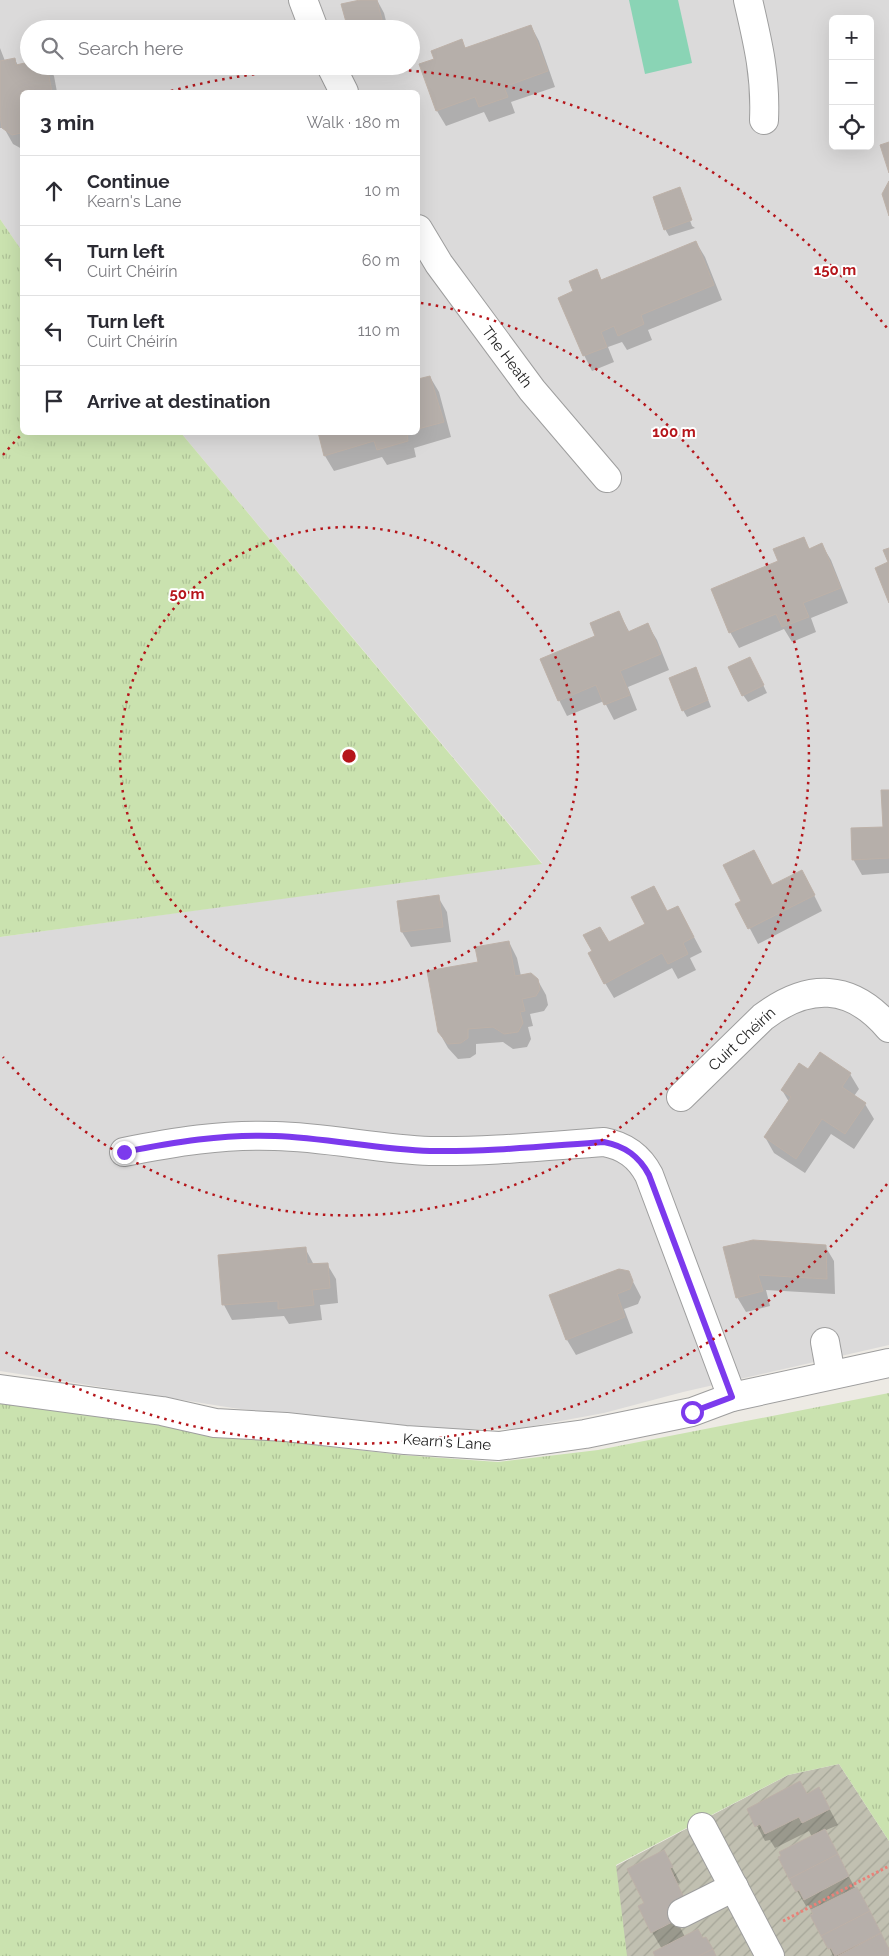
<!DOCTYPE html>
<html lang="en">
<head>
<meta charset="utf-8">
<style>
	:root { --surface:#fff; --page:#f7f7f7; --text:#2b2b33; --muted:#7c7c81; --line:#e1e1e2 }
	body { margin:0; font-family:Raleway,sans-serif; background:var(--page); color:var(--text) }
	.controls { position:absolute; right:15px; top:15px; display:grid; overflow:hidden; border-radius:8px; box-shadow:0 5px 20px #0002 }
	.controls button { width:45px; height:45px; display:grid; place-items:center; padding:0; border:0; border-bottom:1px solid var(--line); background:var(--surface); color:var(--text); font:25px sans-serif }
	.stop { position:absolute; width:15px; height:15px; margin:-11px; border:4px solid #7c3aed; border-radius:50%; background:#fff }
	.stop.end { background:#7c3aed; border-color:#fff; box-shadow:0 1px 5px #0008 }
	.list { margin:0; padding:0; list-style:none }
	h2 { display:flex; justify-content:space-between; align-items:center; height:65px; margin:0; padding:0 20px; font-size:21px }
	h2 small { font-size:16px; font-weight:400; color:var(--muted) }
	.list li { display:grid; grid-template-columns:32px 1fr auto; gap:15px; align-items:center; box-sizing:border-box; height:70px; padding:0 20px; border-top:1px solid var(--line) }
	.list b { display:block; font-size:19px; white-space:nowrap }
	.list p { margin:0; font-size:16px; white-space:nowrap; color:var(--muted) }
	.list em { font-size:16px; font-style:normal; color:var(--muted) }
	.icon { flex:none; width:28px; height:28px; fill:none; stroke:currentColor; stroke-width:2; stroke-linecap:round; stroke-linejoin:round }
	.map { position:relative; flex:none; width:889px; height:1956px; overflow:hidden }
	.search { position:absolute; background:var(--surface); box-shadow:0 5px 20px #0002; left:20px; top:20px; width:400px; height:55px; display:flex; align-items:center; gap:12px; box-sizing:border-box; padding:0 18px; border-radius:28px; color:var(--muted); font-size:19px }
	.panel { position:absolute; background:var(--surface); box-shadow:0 5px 20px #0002; left:20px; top:90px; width:400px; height:345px; border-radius:8px }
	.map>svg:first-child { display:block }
	.residential { fill:#dbdada; fill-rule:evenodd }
	.construction { fill:url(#construction-furrows) }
	.grass { fill:url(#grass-tufts) }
	.pitch { fill:#8ad4b5 }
	.shadow { fill:#0003 }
	.building { fill:#b6afaa; stroke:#bdb1a8 }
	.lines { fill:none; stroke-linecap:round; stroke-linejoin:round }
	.minor-casing { stroke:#9e9e9e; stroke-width:30 }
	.path { stroke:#ea8178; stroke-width:3; stroke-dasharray:2.5 2.5; stroke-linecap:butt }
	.minor { stroke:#fff; stroke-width:28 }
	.route { stroke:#7c3aed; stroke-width:6 }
	.ring { fill:none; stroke:#b5151a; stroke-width:2.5; stroke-dasharray:2.5 5 }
	.labels { text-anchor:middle; stroke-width:4; stroke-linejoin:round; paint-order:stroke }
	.street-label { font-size:15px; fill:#1d1d1d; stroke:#fff }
	.centre { fill:#b5151a; stroke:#fff; stroke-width:2.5 }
	.ring-label { font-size:15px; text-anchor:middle; font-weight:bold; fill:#b5151a; stroke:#fff; stroke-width:4; stroke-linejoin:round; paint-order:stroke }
</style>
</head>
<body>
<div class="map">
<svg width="889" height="1956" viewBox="0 0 889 1956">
	<defs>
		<pattern id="construction-furrows" width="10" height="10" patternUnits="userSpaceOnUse" patternTransform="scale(1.25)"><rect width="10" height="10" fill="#c1c0b1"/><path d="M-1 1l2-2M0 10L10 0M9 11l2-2" fill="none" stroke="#a5a598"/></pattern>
		<pattern id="grass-tufts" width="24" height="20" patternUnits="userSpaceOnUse" patternTransform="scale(1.25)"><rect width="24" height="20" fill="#cae2af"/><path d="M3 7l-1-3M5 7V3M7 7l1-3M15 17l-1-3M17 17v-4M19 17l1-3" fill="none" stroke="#adc196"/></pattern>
	</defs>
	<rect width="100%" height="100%" fill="#edeae4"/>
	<path class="residential" d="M0 0H889V1345L683 1392 604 1413 517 1429H406L233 1408 0 1371V937L542 863 181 433 418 432V92H22V251L0 219ZM833 19H870V146H833ZM29 29H411V66H29Z"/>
	<path class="construction" d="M839 1764 889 1841V1956H130L616 1866 788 1775Z"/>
	<g class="grass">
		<path d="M0 219 22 251V432L181 433 542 864 0 937Z"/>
		<path d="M889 1393V1841L839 1764 788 1775 616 1865 627 1956H0V1401L218 1434 402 1455 498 1462 598 1450Z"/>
	</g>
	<path class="pitch" d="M629 0H678L692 63 645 74Z"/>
	<g class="shadow">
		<path d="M365 0H377L384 13 388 29H349Z"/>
		<path d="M531 26 539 41 555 87 511 102 515 113 489 122 484 112 446 126 437 111 435 60 461 41 466 49Z"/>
		<path d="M0 48 5 61 15 59 18 66H48L54 76 57 92H22V149L13 144 4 128H0Z"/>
		<path d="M679 189 692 226 695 228 669 236 665 229Z"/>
		<path d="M696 242 705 257 722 300 648 330 652 340 627 350 622 342 608 347 614 362 592 371 584 355 575 292 597 271 602 281Z"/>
		<path d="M430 377 439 392 451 437 414 448 416 457 387 465 382 457 334 471 325 456 319 432H418V379V380Z"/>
		<path d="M803 538 810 550 822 545 831 560 848 603 811 618 816 632 792 642 784 629 739 648 730 632 779 562Z"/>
		<path d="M619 613 630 633 648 625 657 640 669 670 628 687 637 710 614 720 604 701 567 716 559 700 596 637Z"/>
		<path d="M754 666 767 693 748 702 743 695Z"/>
		<path d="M699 676 711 707 687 717 683 710Z"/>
		<path d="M889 791V873L862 875 853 859 884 828Z"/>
		<path d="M772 886 810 887 822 911 758 944 737 904Z"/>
		<path d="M438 897 447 912 451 942 411 947 402 932 398 902Z"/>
		<path d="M678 907 702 952 690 958 696 970 678 979 672 968 614 998 605 983 609 943Z"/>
		<path d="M509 942 517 958 521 976 537 979 546 995 548 1005 544 1011 530 1014 533 1026 528 1027 531 1039 527 1047 513 1049 503 1042 476 1044V1054L470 1058 458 1059 448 1048 439 1032 479 963Z"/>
		<path d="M808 1071 850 1074 859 1089 854 1096 865 1104 874 1119 854 1149 831 1134 805 1173 774 1153 765 1137 789 1102 782 1090Z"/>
		<path d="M825 1246 834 1261 835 1294 766 1290 770 1306 746 1312 737 1297 724 1247Z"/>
		<path d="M305 1248 314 1265 327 1264 336 1279 338 1303 320 1305 322 1320 289 1324 284 1316 232 1320 224 1305 219 1256Z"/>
		<path d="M628 1272 641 1297 638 1304 624 1309 633 1333 576 1355 567 1340Z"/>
		<path d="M807 1795 827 1804 838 1825 824 1831 889 1950V1956H833L814 1915 808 1905 806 1906 797 1891 812 1837 809 1831 775 1848 770 1840 765 1841 748 1809Z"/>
		<path d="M672 1867 680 1882 677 1884 693 1915 678 1923 685 1937 703 1940 716 1956H657L662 1949 652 1932 646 1904 628 1869Z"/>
	</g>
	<g class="building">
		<path d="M360 0H377L384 28 348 29 341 4Z"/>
		<path d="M531 25 548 71 504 87 508 97 479 107 475 97 436 111 419 64 434 59 431 51 462 39 465 48Z"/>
		<path d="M15 58 16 65 29 62V66H47L52 92H22V131L21 133 12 135 2 128 0 115V61Z"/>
		<path d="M889 142V173L880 145Z"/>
		<path d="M889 181V216L882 194Z"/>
		<path d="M680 187 692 220 664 230 653 197Z"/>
		<path d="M696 241 714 285 641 315 644 324 618 336 614 326 601 332 607 347 583 356 558 298 573 291 569 281 597 269 601 280Z"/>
		<path d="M430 376 444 422 418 429V379Z"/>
		<path d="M318 432H407L408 441 377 450 374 441 324 456Z"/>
		<path d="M804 537 809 549 822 543 841 588 803 603 809 617 782 627 776 614 729 633 711 589 778 561 773 549Z"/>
		<path d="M889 548V603L875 568 888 562 883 550Z"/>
		<path d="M619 611 628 632 648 623 661 654 620 671 630 695 604 705 596 685 558 701 540 659 595 636 590 623Z"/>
		<path d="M750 657 764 685 742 696 728 667Z"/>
		<path d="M696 667 708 700 682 711 669 678Z"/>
		<path d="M881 790H889V858L852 860 851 828 883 827Z"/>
		<path d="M754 850 772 885 802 870 815 895 748 929 735 904 741 901 723 865Z"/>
		<path d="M654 886 667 911 678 906 694 937 683 943 688 954 668 964 662 953 604 984 588 953 592 951 583 935 600 927 609 942 645 924 631 897Z"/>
		<path d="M439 895 443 927 401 932 397 901Z"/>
		<path d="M509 941 515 976 531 973 538 979 540 989 536 996 522 999 525 1011 520 1012 523 1023 518 1032 504 1034 493 1027 468 1029V1038L461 1043 448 1044 438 1032 427 971 478 962 475 947Z"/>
		<path d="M820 1052 851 1073 842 1087 866 1103 845 1134 822 1119 796 1159 764 1137 791 1097 781 1090 799 1063 808 1069Z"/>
		<path d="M753 1240 826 1245 827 1279 758 1275 763 1291 736 1298 723 1247Z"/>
		<path d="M306 1247 307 1264 328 1263 330 1288 312 1290 314 1305 278 1309V1301L222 1305 218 1255Z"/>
		<path d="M619 1269 629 1271 633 1281 630 1289 617 1294 625 1317 566 1340 549 1295Z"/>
		<path d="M800 1781 807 1794 819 1787 830 1809 802 1823 799 1817 765 1834 760 1824 755 1827 747 1809Z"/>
		<path d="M825 1829 838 1854 789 1879 778 1857 781 1856 779 1852Z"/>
		<path d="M664 1850 673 1867 670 1868 685 1900 676 1920 651 1933 638 1906 644 1903 627 1869Z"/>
		<path d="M838 1854 849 1876 804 1900 799 1890 796 1892 789 1879Z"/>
		<path d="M857 1887 870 1911 821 1936 810 1915 813 1914 811 1910Z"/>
		<path d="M870 1911 881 1933 835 1956 831 1948 828 1949 821 1936Z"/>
		<path d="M698 1929 703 1938 706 1937 713 1949 699 1956H655L653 1952Z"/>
		<path d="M881 1933 889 1949V1956H838Z"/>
		<path d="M713 1949 716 1956H699Z"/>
	</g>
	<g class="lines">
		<defs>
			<g id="minor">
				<path d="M303 0 314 29"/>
				<path d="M748 0C758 43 766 76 764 120"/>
				<path d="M331 66 344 92"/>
				<path d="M418 229 439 264 532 390 607 478"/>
				<path d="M681 1097 763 1017C808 983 851 983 889 1028"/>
				<path d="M124 1152C174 1142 223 1134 275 1136 326 1137 378 1149 430 1151 488 1152 546 1146 604 1142 625 1146 639 1156 649 1175L732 1397"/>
				<path d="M825 1342 831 1375"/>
				<path d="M0 1389 162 1411 215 1423 286 1427 405 1440 499 1446 585 1434 692 1412 732 1397 889 1363"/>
				<path d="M702 1827 770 1956"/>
				<path d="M682 1913 734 1887"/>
			</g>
		</defs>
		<use href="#minor" class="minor-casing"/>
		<path class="path" d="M783 1921 889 1866"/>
		<use href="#minor" class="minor"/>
	</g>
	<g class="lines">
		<path class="route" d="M124 1152C174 1142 223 1134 275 1136 326 1138 378 1149 430 1151 488 1152 546 1146 604 1142 625 1146 639 1156 649 1175L732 1397 692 1412"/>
	</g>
	<g class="ring">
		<circle cx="349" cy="756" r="229"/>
		<path d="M3 455A459 459 0 0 1 22 434M421 303A459 459 0 1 1 3 1057"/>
		<path d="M887 1184A688 688 0 0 1 5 1352M171 91A688 688 0 0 1 887 328"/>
	</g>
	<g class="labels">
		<g class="street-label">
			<text transform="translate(507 357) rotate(53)" y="5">The Heath</text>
			<text transform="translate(742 1039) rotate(-43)" y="5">Cuirt Chéirín</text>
			<text transform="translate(447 1442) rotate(4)" y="5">Kearn's Lane</text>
		</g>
	</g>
	<circle cx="349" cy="756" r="8" class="centre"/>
	<g class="ring-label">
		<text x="835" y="275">150 m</text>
		<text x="674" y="437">100 m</text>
		<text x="187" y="599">50 m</text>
	</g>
</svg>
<div class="controls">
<button>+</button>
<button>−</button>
<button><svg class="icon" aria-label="locate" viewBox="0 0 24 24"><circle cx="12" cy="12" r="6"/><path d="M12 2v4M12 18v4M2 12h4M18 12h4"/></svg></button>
</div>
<div class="stop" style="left:692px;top:1412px"></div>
<div class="stop end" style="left:124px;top:1152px"></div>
<div class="search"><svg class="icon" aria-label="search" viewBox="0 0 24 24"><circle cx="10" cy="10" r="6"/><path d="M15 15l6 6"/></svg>Search here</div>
<section class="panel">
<h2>3 min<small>Walk · 180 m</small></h2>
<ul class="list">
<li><svg class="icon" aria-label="ahead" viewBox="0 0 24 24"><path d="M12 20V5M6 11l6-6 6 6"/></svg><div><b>Continue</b><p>Kearn's Lane</p></div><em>10 m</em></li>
<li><svg class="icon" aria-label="left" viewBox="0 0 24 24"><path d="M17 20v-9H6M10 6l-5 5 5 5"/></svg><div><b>Turn left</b><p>Cuirt Chéirín</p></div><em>60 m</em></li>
<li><svg class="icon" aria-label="left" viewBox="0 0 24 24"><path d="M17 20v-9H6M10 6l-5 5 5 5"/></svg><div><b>Turn left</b><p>Cuirt Chéirín</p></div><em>110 m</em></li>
<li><svg class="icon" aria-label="arrive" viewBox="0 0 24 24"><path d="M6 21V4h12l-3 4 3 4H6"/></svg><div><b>Arrive at destination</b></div></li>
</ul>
</section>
</div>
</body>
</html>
